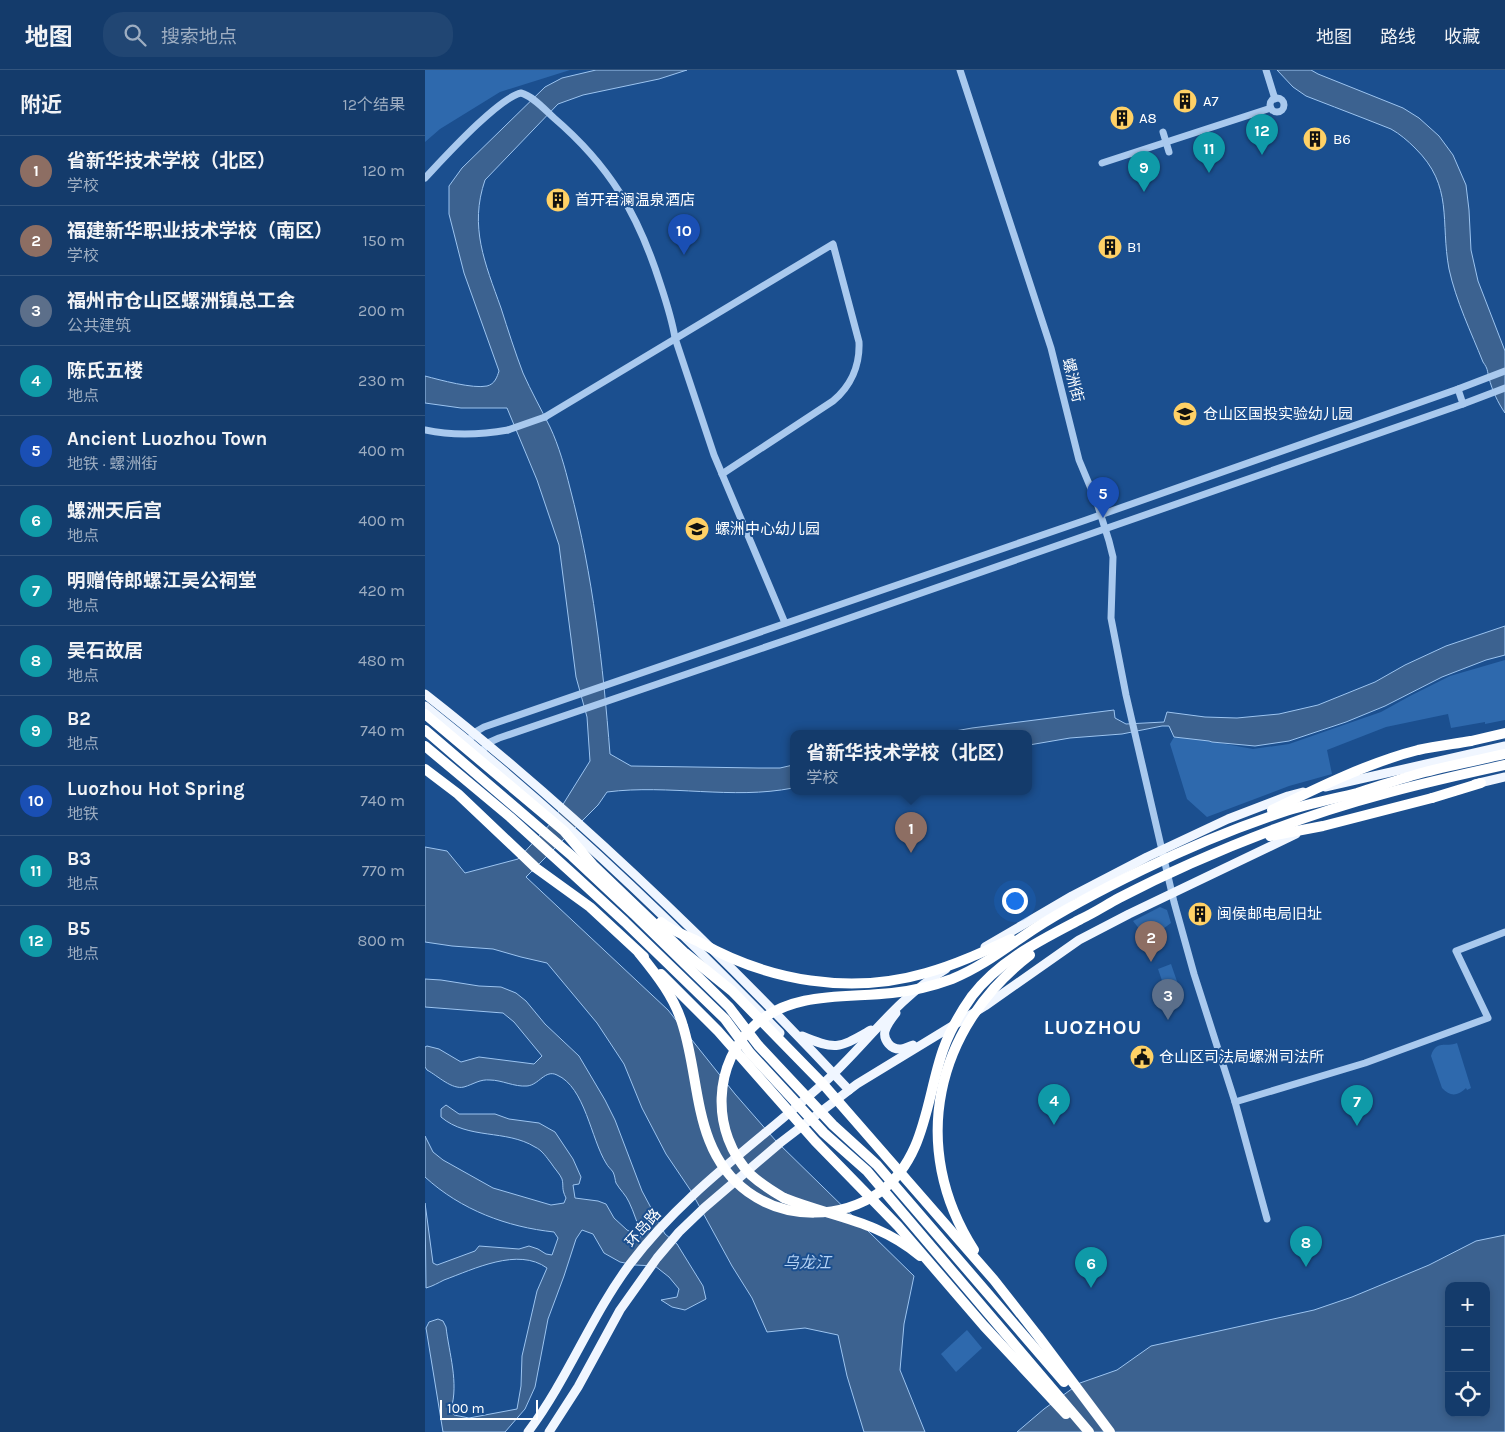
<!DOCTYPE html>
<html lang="zh">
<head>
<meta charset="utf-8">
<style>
	:root { --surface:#143b6b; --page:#214673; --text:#f1f3f6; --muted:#9dadc1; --line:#33557e; --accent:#95b2f1 }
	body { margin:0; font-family:Karla,"Noto Sans SC",sans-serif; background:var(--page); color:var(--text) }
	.controls { position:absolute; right:15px; bottom:15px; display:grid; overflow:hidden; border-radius:10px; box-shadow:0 2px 8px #0003 }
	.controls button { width:45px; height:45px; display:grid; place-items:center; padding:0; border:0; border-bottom:1px solid var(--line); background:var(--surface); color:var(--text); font:25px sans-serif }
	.scale { position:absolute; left:15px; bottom:12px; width:98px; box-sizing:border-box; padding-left:5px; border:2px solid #fff; border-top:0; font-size:14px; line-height:18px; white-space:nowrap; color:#fff; -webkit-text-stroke:4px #1b4f8f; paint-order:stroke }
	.you { position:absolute; left:589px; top:830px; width:18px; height:18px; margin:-12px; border:4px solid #fff; border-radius:50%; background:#1a73e8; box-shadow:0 0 0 8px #1a73e833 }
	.badge { display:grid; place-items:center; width:32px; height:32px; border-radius:50%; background:var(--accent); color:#fff; font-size:16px; font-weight:700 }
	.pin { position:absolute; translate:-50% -41px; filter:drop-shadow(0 1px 2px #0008) }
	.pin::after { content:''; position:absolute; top:26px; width:18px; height:15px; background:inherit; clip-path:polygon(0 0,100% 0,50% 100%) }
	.popup { position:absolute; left:365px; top:660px; width:242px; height:65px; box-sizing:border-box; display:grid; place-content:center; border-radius:10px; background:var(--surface); filter:drop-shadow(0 1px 4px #0005); font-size:16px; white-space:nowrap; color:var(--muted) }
	.popup b { font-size:19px; color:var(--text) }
	.popup::after { content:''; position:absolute; left:50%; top:100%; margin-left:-10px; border:10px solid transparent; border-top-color:var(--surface) }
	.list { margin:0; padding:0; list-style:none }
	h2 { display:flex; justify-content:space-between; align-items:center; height:65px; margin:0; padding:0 20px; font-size:21px }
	h2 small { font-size:16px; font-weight:400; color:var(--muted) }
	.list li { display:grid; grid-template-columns:32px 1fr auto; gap:15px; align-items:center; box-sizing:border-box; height:70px; padding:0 20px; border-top:1px solid var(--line) }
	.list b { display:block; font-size:19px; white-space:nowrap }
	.list p { margin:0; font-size:16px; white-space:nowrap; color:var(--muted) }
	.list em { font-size:16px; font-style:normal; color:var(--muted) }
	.icon { flex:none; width:28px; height:28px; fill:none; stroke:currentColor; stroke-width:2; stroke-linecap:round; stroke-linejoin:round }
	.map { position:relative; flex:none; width:1080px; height:1362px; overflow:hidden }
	header { display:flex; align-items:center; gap:30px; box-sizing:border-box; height:70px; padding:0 25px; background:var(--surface); border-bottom:1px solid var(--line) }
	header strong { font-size:24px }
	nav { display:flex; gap:28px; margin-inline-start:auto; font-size:18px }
	.search { width:350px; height:45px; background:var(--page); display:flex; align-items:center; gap:12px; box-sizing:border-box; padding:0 18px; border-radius:20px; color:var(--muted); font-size:19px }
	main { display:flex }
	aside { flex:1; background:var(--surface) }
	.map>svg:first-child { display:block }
	.green { fill:#2e69ad }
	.water { fill:#3c6290; stroke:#9cc4f0; fill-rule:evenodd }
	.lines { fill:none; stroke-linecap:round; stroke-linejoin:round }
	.minor { stroke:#a9c9ee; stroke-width:7 }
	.major { stroke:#f0f6ff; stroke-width:9 }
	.highway { stroke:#fff; stroke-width:10 }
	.minor-bridge { stroke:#a9c9ee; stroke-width:7 }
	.highway-bridge { stroke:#fff; stroke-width:10 }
	.labels { text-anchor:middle; stroke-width:4; stroke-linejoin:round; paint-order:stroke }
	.poi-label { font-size:15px; fill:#fff; stroke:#1b4f8f; text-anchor:start }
	.street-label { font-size:15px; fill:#fff; stroke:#1b4f8f }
	.water-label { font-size:16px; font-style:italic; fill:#b5d3f5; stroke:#1b4f8f }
	.district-label { font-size:20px; font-weight:bold; letter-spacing:1px; fill:#fff; stroke:#1b4f8f }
</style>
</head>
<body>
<header>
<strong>地图</strong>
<div class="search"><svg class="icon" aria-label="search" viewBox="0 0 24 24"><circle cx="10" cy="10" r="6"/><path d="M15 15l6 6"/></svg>搜索地点</div>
<nav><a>地图</a><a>路线</a><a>收藏</a></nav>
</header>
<main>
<aside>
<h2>附近<small>12个结果</small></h2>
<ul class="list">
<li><span class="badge" style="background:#8d6e63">1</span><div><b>省新华技术学校（北区）</b><p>学校</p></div><em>120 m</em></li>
<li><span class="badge" style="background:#8d6e63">2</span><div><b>福建新华职业技术学校（南区）</b><p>学校</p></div><em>150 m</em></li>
<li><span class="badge" style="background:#5c6f8a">3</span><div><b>福州市仓山区螺洲镇总工会</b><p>公共建筑</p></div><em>200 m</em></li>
<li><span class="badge" style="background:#0f9aa8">4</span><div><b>陈氏五楼</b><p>地点</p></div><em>230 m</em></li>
<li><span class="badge" style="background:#1a4fb4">5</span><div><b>Ancient Luozhou Town</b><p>地铁 · 螺洲街</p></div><em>400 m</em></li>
<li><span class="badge" style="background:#0f9aa8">6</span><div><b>螺洲天后宫</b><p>地点</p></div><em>400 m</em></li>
<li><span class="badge" style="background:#0f9aa8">7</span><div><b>明赠侍郎螺江吴公祠堂</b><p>地点</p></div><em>420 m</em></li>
<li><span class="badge" style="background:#0f9aa8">8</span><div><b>吴石故居</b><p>地点</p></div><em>480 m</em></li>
<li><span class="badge" style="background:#0f9aa8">9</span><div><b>B2</b><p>地点</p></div><em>740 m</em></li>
<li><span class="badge" style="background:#1a4fb4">10</span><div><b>Luozhou Hot Spring</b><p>地铁</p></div><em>740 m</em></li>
<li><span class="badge" style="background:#0f9aa8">11</span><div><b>B3</b><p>地点</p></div><em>770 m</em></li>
<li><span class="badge" style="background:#0f9aa8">12</span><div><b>B5</b><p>地点</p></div><em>800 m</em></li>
</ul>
</aside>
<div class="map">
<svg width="1080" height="1362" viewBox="0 0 1080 1362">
	<rect width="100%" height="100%" fill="#1b4f8f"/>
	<g class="green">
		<path d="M0 0H145L75 22 15 59 0 72Z"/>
		<path d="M1080 590V650L1060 654V652L1026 658 1023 644 961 657 902 680 907 704 864 716 782 747 762 729 745 674 749 667 784 671 828 679 864 674 956 642 985 626 1025 606Z"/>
		<path d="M735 837 742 840 746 853 723 870 708 851Z"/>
		<path d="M746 894 755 920 742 925 733 899Z"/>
		<path d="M1032 973 1046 1018 1042 1020 1041 1018C1033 1026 1025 1027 1017 1018L1006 986C1011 969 1021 978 1032 973Z"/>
		<path d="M542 1260 557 1278 531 1302 516 1284Z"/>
	</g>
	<g class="water">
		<path d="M171 0H262L234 9 158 25 133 34 60 110C44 157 60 193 76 238 83 260 90 282 98 303 106 321 116 339 125 357 134 376 140 398 145 418 168 505 178 595 185 684L206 696 333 698H355L368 695V718C307 730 244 714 182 722L173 735 101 807 243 940 310 1024 351 1071 489 1206 479 1254 475 1300 500 1362H439L422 1306 413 1265 380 1258 342 1262 327 1228 307 1196 266 1121 241 1084 217 1038 199 994 172 953 122 893 96 887 68 879 27 876 0 872V777L22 781 40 803 93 789 127 752 165 691 162 647 151 607 134 475 112 410 82 338H36L0 333V306C15 310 48 319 62 316 70 314 72 307 74 301L39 203 24 144V116L37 98 120 17 137 8Z"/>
		<path d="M852 0H886L893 4 978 38 994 48 1014 66 1028 85 1041 115 1044 140 1046 180 1053 211 1080 281V343C1073 333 1067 320 1064 308 1062 300 1063 299 1058 292 1046 262 1031 231 1024 199 1015 151 1029 116 990 78 983 71 975 64 966 59 957 55 947 52 938 48 919 41 900 33 881 26L868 17Z"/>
		<path d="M1080 556V585L1061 590 1017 607 960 636 921 652 864 671 830 676 787 672 784 671 749 667 744 656H737L697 664 645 668 604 675V664H513L547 658 689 640 690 648 701 654 739 652 742 642 780 647 812 648 854 644 893 635 950 612 980 595 1021 576Z"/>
		<path d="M0 909 16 910 54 916 76 917 91 923 101 931 120 954 154 986 180 1030 190 1050 217 1121 240 1164 252 1174 278 1216 281 1229 260 1240 247 1237 236 1230 252 1227 254 1219 244 1207 230 1196 210 1195 195 1192 179 1183 168 1164 157 1160 151 1169 139 1206 123 1249 110 1317 100 1339 80 1362H18L1 1258 4 1252 13 1249 18 1251 21 1257C24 1283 34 1313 26 1339L29 1345 44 1348 92 1339 96 1316 97 1286 112 1221 122 1198C93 1177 49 1199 19 1210 13 1213 8 1216 1 1218L0 1133 8 1193 12 1195 50 1181 54 1176 94 1179 104 1176 113 1179 121 1184 127 1185 133 1168 129 1162C82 1157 36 1140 0 1107V1066L8 1082 18 1090 68 1118 126 1135 139 1133 141 1128C136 1118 139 1117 137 1109 135 1104 129 1098 126 1093 122 1088 117 1080 110 1077 81 1059 43 1070 16 1047V1039L21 1035 34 1044H70L84 1049 114 1053 130 1062 148 1089 156 1107 154 1114 148 1115 150 1128 173 1131 181 1134 189 1148 202 1160 216 1167 217 1164C212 1154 209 1142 204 1132 201 1125 195 1120 191 1113 190 1110 190 1106 188 1102 186 1099 183 1097 181 1093 166 1069 160 1017 132 1005 120 999 114 1015 102 1016 89 1017 77 1010 65 1010 55 1009 49 1014 39 1017 27 1020 13 1006 2 1000L0 997V977L2 976 14 979 36 992 54 987 109 994 117 986 89 952 78 943 0 937Z"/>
		<path d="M1080 1165V1362H592L619 1339 655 1313 692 1300 726 1276 889 1240 927 1227 1004 1195 1051 1171ZM1024 1216H1061V1343H1024Z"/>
	</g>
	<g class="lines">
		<g class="minor">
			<path d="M535 0 626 278 654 390 672 433 684 471 688 487 686 548 701 625 749 832 769 904 810 1032 842 1149"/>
			<path d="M841 0 850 29"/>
			<circle cx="852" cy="35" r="7"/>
			<path d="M738 62 744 82"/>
			<path d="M677 93 846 38"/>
			<path d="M0 108C18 89 73 28 96 23 108 26 120 40 129 48 185 96 213 144 235 213 241 231 247 249 250 268L289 385 360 553"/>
			<path d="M1038 334 1080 318"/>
			<path d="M120 347 408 174 434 272C435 295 426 316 408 331L297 404"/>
			<path d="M0 360C28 366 55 365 83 360"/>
			<path d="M43 671 52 661 59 657 661 450 1033 319 1080 301"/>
			<path d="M56 682 65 672 74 668 370 567 1038 334 1033 319"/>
			<path d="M810 1032 940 993 1063 948 1031 881 1080 862"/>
		</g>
		<g class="major">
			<path d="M0 624C152 743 292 879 424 1020"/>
			<path d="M0 636C126 736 243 847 355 963"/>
			<path d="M1050 714 1080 707"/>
			<path d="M900 717 1080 676"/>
			<path d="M560 877 647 826 722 787 803 749 863 726 878 722"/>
			<path d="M471 943C467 948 462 954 460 961 458 970 466 980 476 979 480 979 484 976 488 975"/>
			<path d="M377 966C412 981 414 978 446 960"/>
			<path d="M103 1362C143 1309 166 1246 205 1194 260 1121 335 1071 402 1010 442 973 472 928 521 899"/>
			<path d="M124 1362 153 1317 195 1240 232 1188 254 1162 279 1138 355 1073 432 1014 560 936 654 870 704 844 871 764"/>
		</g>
		<g class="highway">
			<path d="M1046 671 1080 663"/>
			<path d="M1007 728 1056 713"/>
			<path d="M359 1128C409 1148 452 1150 495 1186"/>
		</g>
		<path class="minor-bridge" d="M83 360 120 347"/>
		<g class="highway-bridge">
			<path d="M0 644 139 761 168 795 260 883 307 921 398 1014 569 1210 613 1266 685 1362"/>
			<path d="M0 660 147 786 210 845 304 937 333 975 408 1055 452 1095 639 1312"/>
			<path d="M0 676 85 747 149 805 200 852 300 949 325 983 399 1063 442 1101 664 1362"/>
			<path d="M0 699 33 724 111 798 165 837 219 887"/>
			<path d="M847 740C892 718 945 692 993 680 1011 676 1029 674 1046 671"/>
			<path d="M845 766 898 756 1007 728"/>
			<path d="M236 852C248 862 263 866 276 873 344 911 425 925 501 903 530 895 558 882 586 869"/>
			<path d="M214 883C232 905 250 928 258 956 276 1014 268 1082 323 1122 362 1150 416 1149 455 1122 501 1088 501 1029 518 980 525 960 535 943 547 926 574 890 618 869 656 849 669 843 681 835 694 828 744 802 797 779 850 759 925 730 1002 712 1080 695"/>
			<path d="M236 904 293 961 390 1071 473 1156 559 1256 641 1344"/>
			<path d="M359 1128C347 1121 336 1114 326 1105 285 1063 287 992 331 954 368 921 422 928 467 923 487 921 508 916 527 909 557 897 582 877 609 859 643 837 680 818 717 800 762 778 810 758 858 742 882 734 908 729 932 723 955 716 977 708 1000 702 1027 695 1053 690 1080 684"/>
			<path d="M549 1180C483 1077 510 958 605 885"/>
		</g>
	</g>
	<defs>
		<symbol id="building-disc" viewBox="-11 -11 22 22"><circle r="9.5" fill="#ffd166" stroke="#1b4f8f"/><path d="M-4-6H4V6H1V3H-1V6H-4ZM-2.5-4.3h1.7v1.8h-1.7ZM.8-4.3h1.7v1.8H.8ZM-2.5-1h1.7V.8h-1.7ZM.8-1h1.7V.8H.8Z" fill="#111"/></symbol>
		<symbol id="school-disc" viewBox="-11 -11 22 22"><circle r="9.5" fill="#ffd166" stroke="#1b4f8f"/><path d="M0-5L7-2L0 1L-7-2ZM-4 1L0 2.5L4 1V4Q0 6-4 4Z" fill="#111"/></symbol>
		<symbol id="civic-disc" viewBox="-11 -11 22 22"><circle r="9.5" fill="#ffd166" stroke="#1b4f8f"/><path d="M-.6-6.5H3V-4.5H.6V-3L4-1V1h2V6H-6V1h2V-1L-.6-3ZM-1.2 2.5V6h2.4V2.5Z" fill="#111"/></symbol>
	</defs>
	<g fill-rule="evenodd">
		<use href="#building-disc" x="746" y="17" width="28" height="28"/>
		<use href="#building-disc" x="683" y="34" width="28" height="28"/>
		<use href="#building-disc" x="876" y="55" width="28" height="28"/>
		<use href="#building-disc" x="119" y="116" width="28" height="28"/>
		<use href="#building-disc" x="671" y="163" width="28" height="28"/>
		<use href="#school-disc" x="746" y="330" width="28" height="28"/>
		<use href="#school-disc" x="258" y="445" width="28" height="28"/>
		<use href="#building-disc" x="761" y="830" width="28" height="28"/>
		<use href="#civic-disc" x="703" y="973" width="28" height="28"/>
	</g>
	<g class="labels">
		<g class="poi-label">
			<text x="778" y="36">A7</text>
			<text x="714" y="53">A8</text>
			<text x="908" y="74">B6</text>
			<text x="150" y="135">首开君澜温泉酒店</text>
			<text x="702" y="182">B1</text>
			<text x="778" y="349">仓山区国投实验幼儿园</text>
			<text x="290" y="464">螺洲中心幼儿园</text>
			<text x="792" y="849">闽侯邮电局旧址</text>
			<text x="734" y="992">仓山区司法局螺洲司法所</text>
		</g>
		<g class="street-label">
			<text transform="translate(648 310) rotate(76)" y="5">螺洲街</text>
			<text transform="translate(218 1158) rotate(-49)" y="5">环岛路</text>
		</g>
		<g class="water-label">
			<text x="382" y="1198">乌龙江</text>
		</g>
		<g class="district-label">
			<text x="668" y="964">LUOZHOU</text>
		</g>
	</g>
</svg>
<div class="controls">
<button>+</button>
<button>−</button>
<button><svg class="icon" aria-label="locate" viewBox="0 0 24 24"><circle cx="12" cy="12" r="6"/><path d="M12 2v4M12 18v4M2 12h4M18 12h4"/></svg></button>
</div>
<div class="scale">100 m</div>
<div class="you"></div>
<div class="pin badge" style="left:486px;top:783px;background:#8d6e63">1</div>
<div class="popup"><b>省新华技术学校（北区）</b>学校</div>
<div class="pin badge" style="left:726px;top:892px;background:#8d6e63">2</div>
<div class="pin badge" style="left:743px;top:950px;background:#5c6f8a">3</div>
<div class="pin badge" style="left:629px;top:1055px;background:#0f9aa8">4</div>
<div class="pin badge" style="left:678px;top:448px;background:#1a4fb4">5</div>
<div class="pin badge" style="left:666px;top:1218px;background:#0f9aa8">6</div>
<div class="pin badge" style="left:932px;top:1056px;background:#0f9aa8">7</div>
<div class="pin badge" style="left:881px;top:1197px;background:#0f9aa8">8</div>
<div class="pin badge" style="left:719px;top:122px;background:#0f9aa8">9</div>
<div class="pin badge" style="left:259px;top:185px;background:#1a4fb4">10</div>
<div class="pin badge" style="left:784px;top:103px;background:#0f9aa8">11</div>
<div class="pin badge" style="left:837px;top:85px;background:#0f9aa8">12</div>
</div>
</main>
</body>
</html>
